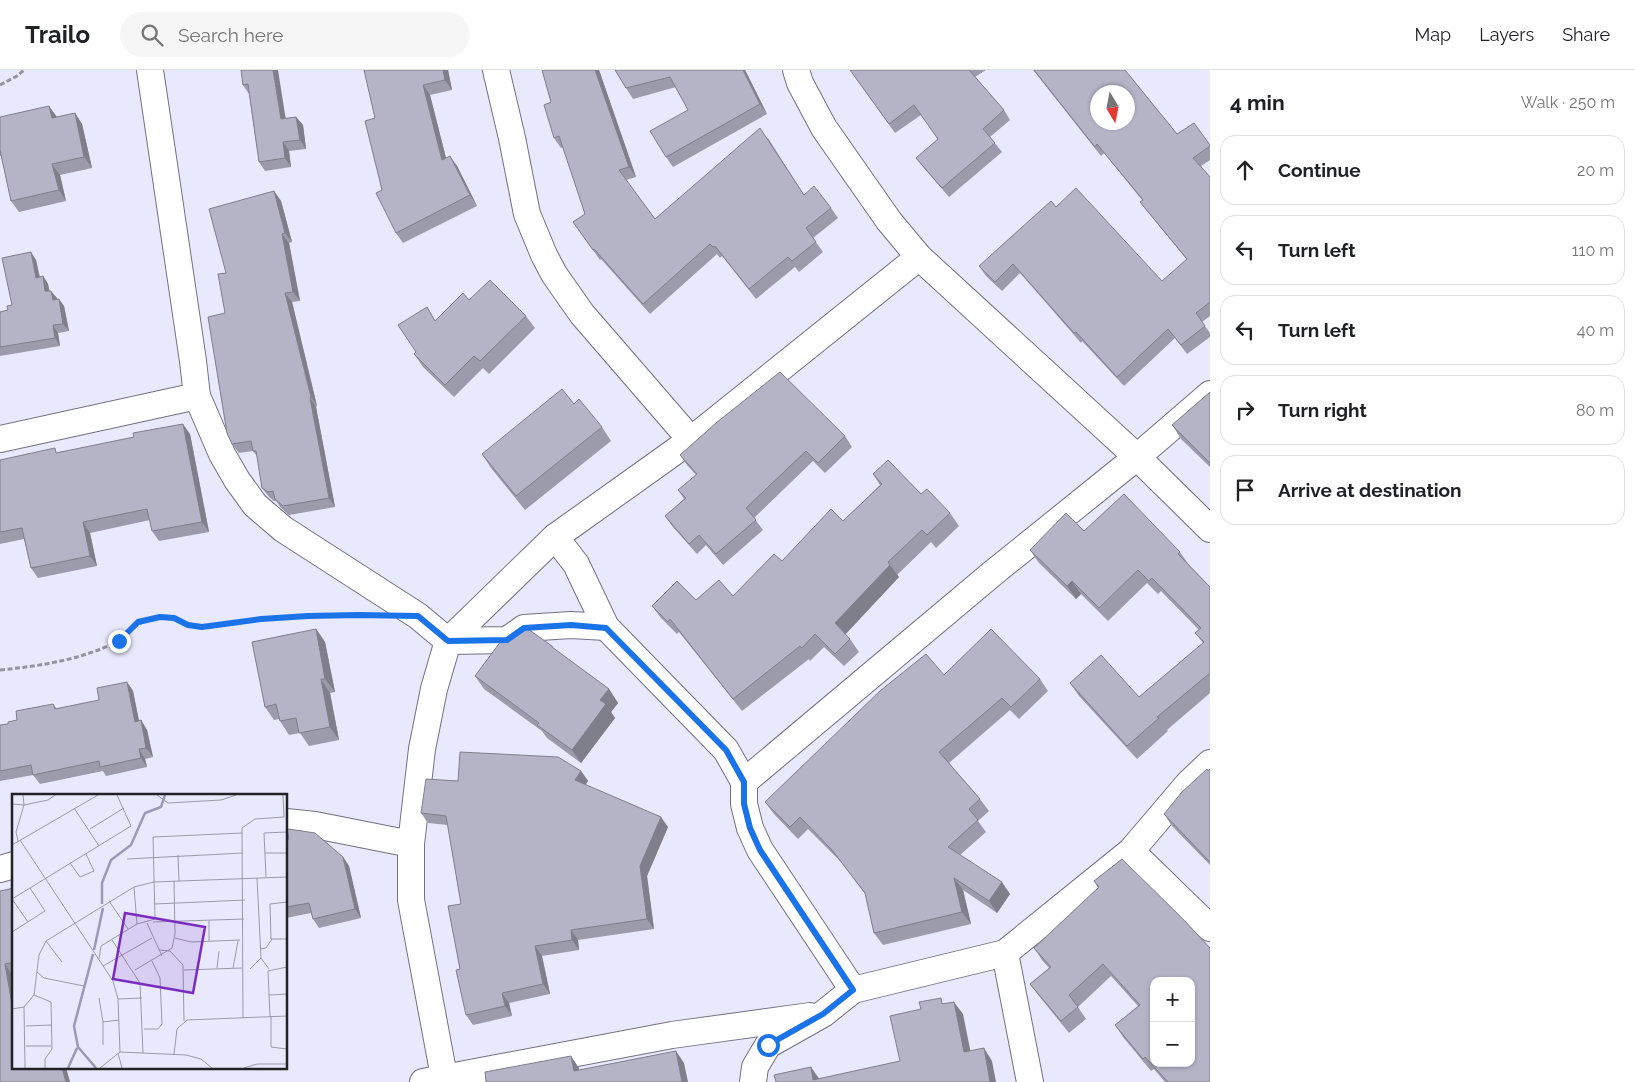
<!DOCTYPE html>
<html lang="en">
<head>
<meta charset="utf-8">
<style>
	:root { --surface:#fff; --page:#f6f6f6; --text:#202124; --muted:#757577; --line:#e0e0e0 }
	body { margin:0; font-family:Raleway,sans-serif; background:var(--page); color:var(--text) }
	.controls { position:absolute; right:15px; bottom:15px; display:grid; overflow:hidden; border-radius:10px; box-shadow:0 1px 4px #0004 }
	.controls button { width:45px; height:45px; display:grid; place-items:center; padding:0; border:0; border-bottom:1px solid var(--line); background:var(--surface); color:var(--text); font:25px sans-serif }
	.compass { position:absolute; left:1090px; top:15px; width:45px; height:45px; border-radius:50%; background:var(--surface); box-shadow:0 1px 4px #0004; rotate:170deg }
	.stop { position:absolute; width:15px; height:15px; margin:-11px; border:4px solid #1a73e8; border-radius:50%; background:#fff }
	.stop.end { background:#1a73e8; border-color:#fff; box-shadow:0 1px 5px #0008 }
	.list { margin:0; padding:0; list-style:none }
	h2 { display:flex; justify-content:space-between; align-items:center; height:65px; margin:0; padding:0 20px; font-size:21px }
	h2 small { font-size:16px; font-weight:400; color:var(--muted) }
	.list li { display:grid; grid-template-columns:32px 1fr auto; gap:15px; align-items:center; box-sizing:border-box; height:70px; margin:0 10px 10px; padding:0 10px; border:1px solid var(--line); border-radius:15px }
	.list b { display:block; font-size:19px; white-space:nowrap }
	.list em { font-size:16px; font-style:normal; color:var(--muted) }
	.icon { flex:none; width:28px; height:28px; fill:none; stroke:currentColor; stroke-width:2; stroke-linecap:round; stroke-linejoin:round }
	.map { position:relative; flex:none; width:1210px; height:1012px; overflow:hidden }
	header { display:flex; align-items:center; gap:30px; box-sizing:border-box; height:70px; padding:0 25px; background:var(--surface); border-bottom:1px solid var(--line) }
	header strong { font-size:24px }
	nav { display:flex; gap:28px; margin-inline-start:auto; font-size:18px }
	.search { width:350px; height:45px; background:var(--page); display:flex; align-items:center; gap:12px; box-sizing:border-box; padding:0 18px; border-radius:28px; color:var(--muted); font-size:19px }
	main { display:flex }
	aside { flex:1; background:var(--surface) }
	.map>svg:first-child { display:block }
	.lines { fill:none; stroke-linecap:round; stroke-linejoin:round }
	.street-casing { stroke:#717182; stroke-width:28 }
	.path { stroke:#9393a1; stroke-width:3; stroke-dasharray:5 2.5; stroke-linecap:butt }
	.street { stroke:#fff; stroke-width:26 }
	.wall { fill:#9c9bab }
	.shaded-wall { fill:#7f7e8b }
	.building { fill:#b5b4c7; stroke:#7f7e8b; fill-rule:evenodd }
	.route { stroke:#1a73e8; stroke-width:6 }
	.inset-river { fill:none; stroke:#9a99b8; stroke-width:2.5 }
	.inset-road { fill:none; stroke:#9999a8; stroke-width:1 }
	.view { fill:#7b2cbf; fill-opacity:0.15; stroke:#7b2cbf; stroke-width:2.5 }
	.inset-edge { fill:none; stroke:#212128; stroke-width:2.5 }
</style>
</head>
<body>
<header>
<strong>Trailo</strong>
<div class="search"><svg class="icon" aria-label="search" viewBox="0 0 24 24"><circle cx="10" cy="10" r="6"/><path d="M15 15l6 6"/></svg>Search here</div>
<nav><a>Map</a><a>Layers</a><a>Share</a></nav>
</header>
<main>
<div class="map">
<svg width="1210" height="1012" viewBox="0 0 1210 1012">
	<rect width="100%" height="100%" fill="#e9e9fd"/>
	<g class="lines">
		<defs>
			<g id="street">
				<path d="M150 0 193 291 197 326 222 384 237 410 255 435 283 459 418 546 448 571 507 570 524 558 571 555 606 557"/>
				<path d="M496 0 512 68 527 144 544 185 554 204 582 244 691 370"/>
				<path d="M796 0 800 13 824 58 889 151 919 187 1137 387 1210 459"/>
				<path d="M0 369 197 326"/>
				<path d="M555 467 576 494 606 557 726 680 744 712V734L750 758 760 780 853 920"/>
				<path d="M744 712 993 503 1137 387 1210 324"/>
				<path d="M286 752 315 755 411 774"/>
				<path d="M1131 781 1210 858"/>
				<path d="M0 799 14 795"/>
				<path d="M1005 883 1030 1012"/>
				<path d="M423 1012 672 965 810 946"/>
				<path d="M445 1012 411 830V774L422 679 434 619 448 571 555 467 691 370 919 187"/>
				<path d="M753 1012 755 997 768 975 823 944 853 920 1005 883 1131 781 1188 714 1210 693"/>
			</g>
		</defs>
		<use href="#street" class="street-casing"/>
		<g class="path">
			<path d="M0 15 17 6 24 0"/>
			<path d="M0 600C38 596 75 591 110 575 127 568 133 553 151 549 173 543 182 557 202 557 222 556 242 551 262 549 297 546 331 545 365 545"/>
		</g>
		<use href="#street" class="street"/>
	</g>
	<g class="wall">
		<path d="M241 0 286 48 296 47 303 55 306 79 289 81 291 97 265 101 259 92 249 24 243 15Z"/>
		<path d="M364 0H448L452 20 430 25 446 88 457 96 477 136 403 173 396 163 382 120 375 48Z"/>
		<path d="M542 0H599L636 107 626 110 655 149 768 68 804 125 831 138 838 148 813 168 823 182 799 202 795 197 756 229 722 186 720 188 717 184 650 244 601 189 600 190 573 152 585 144 563 77 561 78 554 68 551 32Z"/>
		<path d="M615 0H745L767 44 673 97 666 87 688 40 676 17 633 29 626 18Z"/>
		<path d="M850 0H986L975 7 1004 40 1010 50 990 67 1002 82 949 127 923 97 916 88 938 69 921 45 895 63Z"/>
		<path d="M1033 0H1125L1177 64 1210 75V90L1201 96 1210 107V246L1202 252 1210 263V267L1187 284 1175 268 1124 316 1082 271 1081 273 1020 203 1002 221 986 206 979 196 1056 137 1162 211 1187 190 1147 141 1140 132 1142 130 1104 83 1101 86Z"/>
		<path d="M75 43 82 54 92 98 60 105 66 131 19 142 11 131 1 86H0V47H57Z"/>
		<path d="M274 121 281 131 292 172 289 173 300 231 292 232 317 336 316 337 335 437 289 445 281 438 276 431H274L269 427 262 418 257 386 253 381 239 383 232 374 225 243 226 203Z"/>
		<path d="M36 190 40 207 43 206 48 214 49 221 64 236 69 261 58 263 60 276 0 286V242L8 240 12 235Z"/>
		<path d="M469 230 526 246 535 258 489 304 483 298 454 327 423 297 414 284 436 250Z"/>
		<path d="M1210 322V397L1181 369 1172 355Z"/>
		<path d="M574 334 602 357 611 371 525 440 491 398 482 384Z"/>
		<path d="M190 364 209 462 159 471 152 461 150 450 90 463 97 496 38 508 31 498 24 469 0 474V390Z"/>
		<path d="M845 366 852 377 825 403 813 391 754 448 763 460 723 495 706 475 697 484 672 456 665 446 684 429 678 420 696 405 687 395 680 385Z"/>
		<path d="M873 404 921 424 950 443 959 456 936 478 931 472 897 505 899 507 845 564 850 569 859 582 844 596 824 577 810 591 809 589 742 641 679 562 677 564 661 548 652 536 733 526 782 491 843 451 880 415Z"/>
		<path d="M1084 461 1180 482 1189 495 1210 517V623L1167 660 1168 661 1137 689 1079 626 1070 613 1139 627 1203 573 1195 563 1199 560 1161 521 1158 524 1147 513 1108 551 1081 524 1076 529 1039 493 1030 480Z"/>
		<path d="M316 559 325 572 335 622 330 623 339 670 309 676 300 663 289 665 280 651 279 649 274 650 265 637Z"/>
		<path d="M552 576 554 580 609 619 618 633 611 642 615 648 581 693 547 668 542 661 484 619 475 606Z"/>
		<path d="M944 605 1040 609 1048 621 1019 649 1010 640 949 693 980 729 989 741 978 751 986 762 960 785 1010 824 997 843 963 820 971 854 883 875 874 863 865 824 841 792 808 759 798 769 774 744 765 732Z"/>
		<path d="M127 612 133 621 139 651 141 650 147 660 153 687 145 689 147 697 106 706 103 701 40 714 33 705 0 711V655L8 654 53 634 57 639 99 630Z"/>
		<path d="M1210 699V795L1172 756 1164 744Z"/>
		<path d="M581 701 588 711 585 715 668 757 647 806 654 859 578 870 579 880 542 886 550 924 509 933 512 946 473 955 466 945 460 899 461 834 448 755 428 753 421 743 458 711Z"/>
		<path d="M286 770 343 787 349 796 361 848 319 858 313 849 311 843 286 848Z"/>
		<path d="M1122 789 1210 1012H1165L1154 999 1151 1001 1123 967 1115 955 1138 936 1111 906 1078 937 1086 949 1069 963 1039 926 1030 914 1049 898 1042 890 1034 878 1098 818 1094 811Z"/>
		<path d="M14 818V902L11 903 14 998H66L70 1012H0V821Z"/>
	</g>
	<g class="shaded-wall">
		<path d="M273 0H278L287 57 281 49Z"/>
		<path d="M443 0H448L452 20 445 10Z"/>
		<path d="M595 0H599L636 107 629 97Z"/>
		<path d="M743 0H745L767 44 760 34Z"/>
		<path d="M423 15 430 25 449 100 442 90Z"/>
		<path d="M49 36 57 47 52 48Z"/>
		<path d="M75 43 82 54 92 98 84 87Z"/>
		<path d="M296 47 303 55 306 79 300 70Z"/>
		<path d="M283 72 289 81 291 97 285 88Z"/>
		<path d="M450 86 457 96 477 136 470 125Z"/>
		<path d="M52 94 60 105 66 131 59 120Z"/>
		<path d="M274 121 281 131 292 172 285 163Z"/>
		<path d="M282 164 289 173 300 231 293 222Z"/>
		<path d="M31 182 36 190 41 215 36 208Z"/>
		<path d="M43 206 48 214 51 229 45 221Z"/>
		<path d="M51 221 57 228 58 237 53 230Z"/>
		<path d="M285 223 292 232 317 336 311 327Z"/>
		<path d="M59 229 64 236 69 261 63 254Z"/>
		<path d="M53 255 58 263 60 276 55 268Z"/>
		<path d="M310 328 316 337 335 437 329 428Z"/>
		<path d="M183 354 190 364 209 462 202 452Z"/>
		<path d="M83 452 90 463 97 496 90 486Z"/>
		<path d="M890 495 899 507 844 566 835 553Z"/>
		<path d="M1072 511 1081 524 1076 529 1067 516Z"/>
		<path d="M316 559 325 572 335 622 325 609Z"/>
		<path d="M321 609 330 623 339 670 330 657Z"/>
		<path d="M127 612 133 621 141 661 135 652Z"/>
		<path d="M609 619 618 633 611 642 615 648 581 693 572 680 600 630Z"/>
		<path d="M141 650 147 660 153 687 146 678Z"/>
		<path d="M139 679 145 689 147 697 141 688Z"/>
		<path d="M581 701 588 711 582 720 575 710Z"/>
		<path d="M661 747 668 757 647 806 654 859 647 849 640 796Z"/>
		<path d="M343 787 349 796 361 848 355 839Z"/>
		<path d="M954 808 963 820 971 854 962 842Z"/>
		<path d="M1002 812 1010 824 997 843 989 831Z"/>
		<path d="M571 860 578 870 579 880 572 870Z"/>
		<path d="M535 876 542 886 550 924 543 914Z"/>
		<path d="M5 894 11 903 14 920V946Z"/>
		<path d="M502 923 509 933 512 946 505 936Z"/>
		<path d="M954 932 963 944 973 994 964 982Z"/>
		<path d="M984 978 992 991 996 1012H990Z"/>
		<path d="M676 981 684 993 688 1012H682Z"/>
		<path d="M571 986 579 998 582 1012 574 1001Z"/>
		<path d="M811 997 820 1010H813Z"/>
		<path d="M62 998H66L70 1012H66Z"/>
	</g>
	<g class="building">
		<path d="M241 0H273L281 49 296 47 300 70 283 72 285 88 259 92 248 14 243 15Z"/>
		<path d="M364 0H443L445 10 423 15 442 90 450 86 470 125 396 163 376 123 382 120 365 51 375 48Z"/>
		<path d="M542 0H595L629 97 619 100 655 149 760 58 804 125 814 116 831 138 806 158 816 172 792 191 788 187 749 219 715 176 713 177 710 174 643 234 594 179 593 180 573 152 585 144 559 66 554 68 544 35 551 32Z"/>
		<path d="M615 0H743L760 34 666 87 650 61 688 40 670 7 626 18Z"/>
		<path d="M850 0H969L1004 40 983 59 995 73 942 118 916 88 938 69 914 35 889 54Z"/>
		<path d="M1034 0H1125L1177 64 1194 53 1210 75V76L1193 88 1210 107V232L1196 243 1205 256 1181 275 1168 259 1117 307 1076 262 1074 263 1013 194 995 212 979 196 1051 131 1056 137 1076 118 1162 211 1187 189 1140 132 1143 130 1097 74 1095 77ZM1098 22H1128V52H1098Z"/>
		<path d="M49 36 52 48 75 43 84 87 52 94 59 120 11 131 0 80V47Z"/>
		<path d="M274 121 285 163 282 164 293 222 285 223 311 327 310 328 329 428 283 436 275 429 273 421 268 422 262 418 256 381H253L251 371 232 374 227 363 208 247 225 243 218 204 226 203 209 139Z"/>
		<path d="M31 182 36 208 43 206 45 221H51L53 230 59 229 63 254 53 255 55 268 0 277V242L8 240 7 236 12 235 2 188Z"/>
		<path d="M490 210 526 246 480 291 474 286 445 315 414 284 416 282 398 255 427 237 435 251 463 223 469 230Z"/>
		<path d="M780 302 845 366 818 393 806 381 746 438 756 450 716 484 699 465 689 474 665 446 686 428 678 420 697 404 680 385 716 353Z"/>
		<path d="M562 319 574 334 579 329 602 357 516 426 482 384Z"/>
		<path d="M1210 322V393L1172 355Z"/>
		<path d="M183 354 202 452 152 461 147 439 83 452 90 486 31 498 22 458 0 462V390L55 378 56 383 134 367 133 363Z"/>
		<path d="M888 390 921 424 927 419 950 443 927 465 922 460 888 492 890 495 835 553 850 569 835 584 815 564 802 578 800 576 733 629 670 549 668 552 652 536 677 511 696 530 719 510 733 526 774 484 782 491 831 439 843 451 882 414 873 404Z"/>
		<path d="M1124 424 1180 482 1178 484 1210 517V603L1157 647 1159 648 1127 676 1070 613 1101 585 1139 627 1204 572 1195 563 1201 558 1152 508 1149 511 1138 500 1099 538 1072 511 1067 516 1030 480 1066 443 1084 461Z"/>
		<path d="M316 559 325 609H321L330 657 299 663 296 648 280 651 276 634 265 637 252 572Z"/>
		<path d="M520 559H528L552 576V577L609 619 600 630 606 634 572 680 537 655 539 653 475 606 501 571 506 569Z"/>
		<path d="M991 559 1040 609 1011 637 1002 628 939 682 980 729 969 739 978 750 948 777 1002 812 989 831 954 808 962 842 874 863 865 823 832 780 800 747 790 757 765 732 880 621 926 584 944 605Z"/>
		<path d="M127 612 135 652 141 650 146 678 139 679 141 688 100 697 99 691 33 705 31 695 0 701V655L8 654V652L17 650 16 641 53 634 55 639 99 630 97 618Z"/>
		<path d="M460 682 558 687 581 701 575 710 661 747 640 796 647 849 571 860 572 870 535 876 543 914 502 923 505 936 466 945 456 900 460 899 448 836 461 834 446 746 421 743 426 709 458 711Z"/>
		<path d="M1207 699 1208 701 1210 699V792L1164 744 1182 722Z"/>
		<path d="M289 759 315 763 343 787 355 839 313 849 309 833 286 837V770L289 769 287 760Z"/>
		<path d="M1122 789 1182 848 1210 878V1012H1168L1145 987 1143 989 1115 955 1140 935 1103 894 1069 925 1078 937 1061 951 1030 914 1051 897 1034 878 1099 817 1094 811ZM1154 911H1191V993H1154Z"/>
		<path d="M14 818V892L5 894 14 946V998H62L66 1012H0V821Z"/>
		<path d="M941 928 942 934 954 932 964 982 984 978 990 1012H776L774 1005 811 997 813 1010 900 991 890 946 921 939 919 932Z"/>
		<path d="M676 981 682 1012H486L485 1002 571 986 574 1001Z"/>
	</g>
	<g class="lines">
		<path class="route" d="M119 571 138 552 160 547 174 548 188 555 202 557 261 549 308 546 358 545 418 546 448 571 507 570 524 558 571 555 606 558 726 680 744 712V734L750 758 760 780 853 920 823 944 768 975"/>
	</g>
	<g transform="translate(12 724)">
		<rect width="275" height="275" fill="#e9e9fd"/>
		<path class="inset-river" d="M90 110V89L99 66 119 51 133 19 149 13 153 1M82 156 91 114M81 160 62 232 66 253 84 274M56 274 65 254"/>
		<path class="inset-road" d="M145 1 156 9 209 6 224 1M0 10 12 11 11 1M62 14 87 52M78 35 112 14M8 46 101 187 106 205 108 258M6 47 4 38 12 11 36 6 43 1M0 51 86 1M253 59H275M166 61 167 87M115 65 231 59M58 69 68 83 82 77 74 60M254 83 252 39 275 38M245 84 249 164 257 175M122 93 125 130M0 105 119 32 105 1M0 105 16 128M97 107 116 135M275 108 258 110 259 145H275M143 110 233 106M197 127V147M141 128 232 125M135 129 150 162M0 138 33 117 18 94M163 144 179 148 228 146M100 146 128 189 131 259M34 147 50 168M248 155 254 154 260 145M147 156 158 157 171 171 172 227M87 165 89 152 125 130 143 125 141 43 230 39M91 172 140 144M205 174 207 157M221 174 226 147M238 175 249 164M123 176 160 154 163 140 162 87M172 176 230 174M25 178 32 184 72 192M22 201 39 208 40 255 33 265V274M257 201 275 200M87 204 91 228M106 205 130 204M12 213 13 274M0 215 12 213 22 201 27 161 34 147 122 93 142 88 275 83M259 222V253L275 255M258 223 256 177 275 173M231 224 230 34 243 25 272 23 271 1M14 232 39 231M132 235H146L150 230 148 184 140 167M91 251V228L107 226M14 252H39M106 259 110 274M162 260 165 235 175 226 275 222M88 274 108 258 174 261 189 265 200 274M232 274 245 270H275"/>
		<path class="view" d="M113 119 193 133 181 199 101 185Z"/>
		<rect width="275" height="275" class="inset-edge"/>
	</g>
</svg>
<div class="controls">
<button>+</button>
<button>−</button>
</div>
<svg class="compass" viewBox="-18 -18 36 36"><path d="M0-13l5 13h-10z" fill="#e53935"/><path d="M0 13l5-13h-10z" fill="#757577"/></svg>
<div class="stop" style="left:768px;top:975px"></div>
<div class="stop end" style="left:119px;top:571px"></div>
</div>
<aside>
<h2>4 min<small>Walk · 250 m</small></h2>
<ul class="list">
<li><svg class="icon" aria-label="ahead" viewBox="0 0 24 24"><path d="M12 20V5M6 11l6-6 6 6"/></svg><div><b>Continue</b></div><em>20 m</em></li>
<li><svg class="icon" aria-label="left" viewBox="0 0 24 24"><path d="M17 20v-9H6M10 6l-5 5 5 5"/></svg><div><b>Turn left</b></div><em>110 m</em></li>
<li><svg class="icon" aria-label="left" viewBox="0 0 24 24"><path d="M17 20v-9H6M10 6l-5 5 5 5"/></svg><div><b>Turn left</b></div><em>40 m</em></li>
<li><svg class="icon" aria-label="right" viewBox="0 0 24 24"><path d="M7 20v-9h11M14 6l5 5-5 5"/></svg><div><b>Turn right</b></div><em>80 m</em></li>
<li><svg class="icon" aria-label="arrive" viewBox="0 0 24 24"><path d="M6 21V4h12l-3 4 3 4H6"/></svg><div><b>Arrive at destination</b></div></li>
</ul>
</aside>
</main>
</body>
</html>
